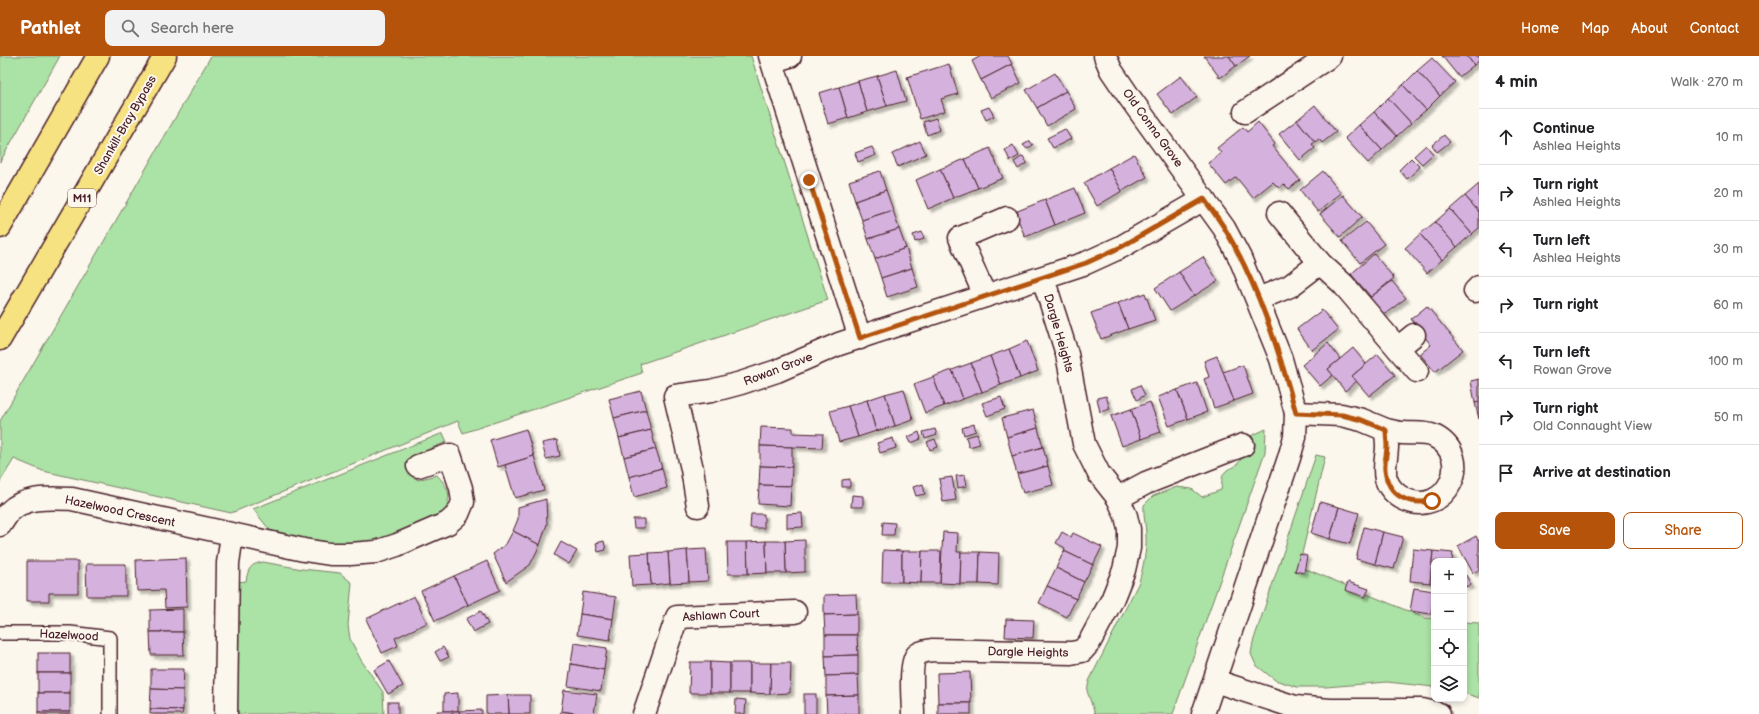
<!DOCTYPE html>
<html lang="en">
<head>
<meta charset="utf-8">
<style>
	:root { --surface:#fff; --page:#f2f2f2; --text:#202124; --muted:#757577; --line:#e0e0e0; --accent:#b45309 }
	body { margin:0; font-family:"Balsamiq Sans",sans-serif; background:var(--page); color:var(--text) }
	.controls { position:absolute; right:12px; bottom:12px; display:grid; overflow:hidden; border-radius:8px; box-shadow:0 2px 6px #0003 }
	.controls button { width:36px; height:36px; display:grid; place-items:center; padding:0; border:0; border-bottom:1px solid var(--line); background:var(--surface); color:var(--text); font:20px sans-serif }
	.stop { position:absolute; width:12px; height:12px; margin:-9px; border:3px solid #b45309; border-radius:50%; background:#fff }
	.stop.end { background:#b45309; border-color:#fff; box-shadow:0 1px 4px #0008 }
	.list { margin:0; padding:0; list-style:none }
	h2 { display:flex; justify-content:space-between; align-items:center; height:52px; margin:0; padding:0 16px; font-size:17px }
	h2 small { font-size:13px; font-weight:400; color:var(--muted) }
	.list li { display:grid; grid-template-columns:26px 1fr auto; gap:12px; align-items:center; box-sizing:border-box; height:56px; padding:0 16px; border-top:1px solid var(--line) }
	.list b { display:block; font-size:15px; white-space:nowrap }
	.list p { margin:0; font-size:13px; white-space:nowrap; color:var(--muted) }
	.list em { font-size:13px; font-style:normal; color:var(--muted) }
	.actions { display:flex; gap:8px; padding:12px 16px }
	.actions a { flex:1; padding:9px 0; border:1px solid var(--accent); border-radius:8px; text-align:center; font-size:14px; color:var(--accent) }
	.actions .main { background:var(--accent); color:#fff }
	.icon { flex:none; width:22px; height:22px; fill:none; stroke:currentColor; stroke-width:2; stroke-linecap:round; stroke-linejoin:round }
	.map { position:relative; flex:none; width:1479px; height:658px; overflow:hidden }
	header { display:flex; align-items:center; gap:24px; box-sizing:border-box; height:56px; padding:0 20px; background:var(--accent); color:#fff }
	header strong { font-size:19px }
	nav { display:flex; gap:22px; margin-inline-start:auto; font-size:14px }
	.search { width:280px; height:36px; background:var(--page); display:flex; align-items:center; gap:10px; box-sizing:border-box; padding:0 14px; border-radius:8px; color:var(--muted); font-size:15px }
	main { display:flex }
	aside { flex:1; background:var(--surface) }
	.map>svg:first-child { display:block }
	.green { fill:#abe2a5; stroke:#7a8068 }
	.building { fill:#d4b2dd; stroke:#4a1f2b; filter:url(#shadow) }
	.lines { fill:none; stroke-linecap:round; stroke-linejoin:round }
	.lane-casing { stroke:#4a1f2b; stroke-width:16 }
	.street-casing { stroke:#4a1f2b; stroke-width:25 }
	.highway-casing { stroke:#4a1f2b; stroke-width:25 }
	.lane { stroke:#fbf7ec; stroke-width:13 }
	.street { stroke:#fbf7ec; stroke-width:22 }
	.highway { stroke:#f6e281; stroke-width:22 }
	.route { stroke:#b45309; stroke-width:5 }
	.labels { text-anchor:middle; stroke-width:4; stroke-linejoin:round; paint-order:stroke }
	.shield { fill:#fbf7ec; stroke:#7f6065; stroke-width:1 }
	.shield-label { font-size:11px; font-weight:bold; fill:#4a1f2b }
	.street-label { font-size:12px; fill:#4a1f2b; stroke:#fbf7ec }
</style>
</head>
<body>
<header>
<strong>Pathlet</strong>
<div class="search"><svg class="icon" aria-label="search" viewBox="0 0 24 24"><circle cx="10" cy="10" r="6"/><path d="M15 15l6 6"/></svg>Search here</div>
<nav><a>Home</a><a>Map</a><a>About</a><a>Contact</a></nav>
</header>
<main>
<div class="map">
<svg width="1479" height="658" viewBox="0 0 1479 658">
	<defs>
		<filter id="shadow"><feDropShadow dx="3.5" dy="3.5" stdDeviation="1" flood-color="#0004"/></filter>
	</defs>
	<rect width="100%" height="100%" fill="#fbf7ec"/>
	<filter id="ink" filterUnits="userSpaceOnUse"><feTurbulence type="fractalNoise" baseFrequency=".025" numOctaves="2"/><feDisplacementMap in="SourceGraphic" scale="8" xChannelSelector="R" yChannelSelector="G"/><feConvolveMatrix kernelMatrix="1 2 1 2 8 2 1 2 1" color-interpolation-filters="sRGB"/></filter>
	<g filter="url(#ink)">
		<g class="green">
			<path d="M0 0H60L0 106Z"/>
			<path d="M211 0H751L828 244 640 308 642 317 463 377 458 365 231 457 43 415 14 403 0 426V365Z"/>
			<path d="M1266 373 1265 396 1173 658H1095L1087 635 1089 625 1139 526C1143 511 1147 495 1146 480 1146 469 1143 459 1144 449L1153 440 1177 431 1192 433 1202 441 1221 434C1222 429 1221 420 1225 416 1227 413 1231 412 1234 411 1244 404 1243 395 1240 385Z"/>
			<path d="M443 377 447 386 412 400 417 424 437 419C450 433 452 440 444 457L380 484 345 490 272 477 253 453Z"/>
			<path d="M1316 399 1325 401 1299 510 1425 562 1434 563V631L1387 626 1326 631H1297L1275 624 1256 609 1251 598 1253 586Z"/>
			<path d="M263 506 302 513 340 517 352 527 348 569 350 583 361 604 383 636 384 658H237L238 526 246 525C248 513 250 508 263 506Z"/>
			<path d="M1464 566 1479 567V642L1464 637Z"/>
		</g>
		<g class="building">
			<path d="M981 0H1008L1012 8 981 24 972 5Z"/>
			<path d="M1204 0H1229L1236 10 1220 22Z"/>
			<path d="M1229 0H1250L1236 10Z"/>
			<path d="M1442 0H1467L1474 9 1459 21Z"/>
			<path d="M1467 0H1479V5L1474 9Z"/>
			<path d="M1432 2 1455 26 1440 40 1417 15Z"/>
			<path d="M949 8 958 38 941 43 945 55 920 63 907 21Z"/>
			<path d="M1012 8 1021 27 991 42 981 24Z"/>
			<path d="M897 14 906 45 887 50 877 20Z"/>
			<path d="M1417 15 1440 40 1426 54 1403 29Z"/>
			<path d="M1055 17 1066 35 1037 52 1026 34Z"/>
			<path d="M877 20 887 50 867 56 858 25Z"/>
			<path d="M1181 20 1197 41 1173 59 1157 38Z"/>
			<path d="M858 25 867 56 848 62 839 31Z"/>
			<path d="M1403 29 1426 54 1411 67 1388 42Z"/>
			<path d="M839 31 848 62 828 68 819 37Z"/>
			<path d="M1066 35 1076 53 1047 70 1037 52Z"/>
			<path d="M1388 42 1411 67 1397 80 1374 56Z"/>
			<path d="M1315 49 1336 76 1322 87 1319 83 1315 86 1297 64Z"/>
			<path d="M989 51 994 60 986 64 981 54Z"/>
			<path d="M1374 56 1397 80 1382 94 1359 69Z"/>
			<path d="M936 62 940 74 927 79 923 66Z"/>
			<path d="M1297 64 1315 86 1312 88 1315 92 1300 104 1279 78Z"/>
			<path d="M1258 66 1275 88 1272 90 1300 124 1289 133 1284 128 1279 132 1273 126 1253 142 1236 121 1226 129 1208 107 1221 97 1217 92 1243 71 1247 76Z"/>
			<path d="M1359 69 1382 94 1368 107 1345 82Z"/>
			<path d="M1065 73 1071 83 1053 92 1047 82Z"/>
			<path d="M1444 79 1450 86 1437 96 1432 89Z"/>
			<path d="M920 85 926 98 898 111 892 98Z"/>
			<path d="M1030 85 1033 89 1027 93 1023 89Z"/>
			<path d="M1013 89 1019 100 1010 105 1005 94Z"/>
			<path d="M1426 89 1433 98 1422 108 1414 100Z"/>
			<path d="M872 91 876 99 858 106 855 97Z"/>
			<path d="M990 92 1003 122 978 132 965 103Z"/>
			<path d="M1134 98 1147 121 1122 135 1109 112Z"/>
			<path d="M1023 100 1027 107 1018 113 1014 106Z"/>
			<path d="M1411 102 1420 111 1407 123 1399 114Z"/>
			<path d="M965 103 978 132 953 142 940 113Z"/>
			<path d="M1109 112 1122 135 1097 150 1084 127Z"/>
			<path d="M940 113 953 142 928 153 916 124Z"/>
			<path d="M880 115 886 134 855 145 849 125Z"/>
			<path d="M1323 115 1341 137 1318 156 1300 134Z"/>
			<path d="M1479 128V156L1465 140Z"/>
			<path d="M1075 132 1085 157 1055 169 1045 144Z"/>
			<path d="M886 134 893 154 862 164 855 145Z"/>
			<path d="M1343 139 1362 161 1340 181 1320 158Z"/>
			<path d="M1465 140 1479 156V172L1472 178 1450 153Z"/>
			<path d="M1045 144 1055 169 1025 181 1015 156Z"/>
			<path d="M1450 153 1472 178 1457 191 1435 166Z"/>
			<path d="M893 154 899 173 868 183 862 164Z"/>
			<path d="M1366 166 1384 188 1360 207 1342 185Z"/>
			<path d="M1435 166 1457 191 1442 204 1420 178Z"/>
			<path d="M899 173 906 192 875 203 868 183Z"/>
			<path d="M922 176 924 183 915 186 913 179Z"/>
			<path d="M1420 178 1442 204 1427 217 1405 192Z"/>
			<path d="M906 192 912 212 881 222 875 203Z"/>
			<path d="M1374 198 1394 222 1371 241 1351 218Z"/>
			<path d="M1203 201 1218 225 1194 240 1179 216Z"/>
			<path d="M912 212 918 231 887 241 881 222Z"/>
			<path d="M1179 216 1194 240 1170 255 1155 232Z"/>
			<path d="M1392 225 1406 242 1381 261 1367 244Z"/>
			<path d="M1145 237 1155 264 1128 273 1118 247Z"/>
			<path d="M1118 247 1128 273 1101 283 1091 257Z"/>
			<path d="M1427 250 1463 294 1435 316 1420 298 1431 289 1411 263Z"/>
			<path d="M1322 254 1338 274 1312 294 1297 273Z"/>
			<path d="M1027 285 1038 315 1020 322 1009 293Z"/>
			<path d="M1328 287 1340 303 1328 313 1333 319 1320 330 1302 309Z"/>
			<path d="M1353 292 1366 308 1352 320 1357 325 1345 335 1328 313Z"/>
			<path d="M1009 293 1020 322 1001 329 990 300Z"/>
			<path d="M1378 298 1395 319 1369 340 1352 320Z"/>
			<path d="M990 300 1001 329 982 336 971 307Z"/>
			<path d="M1217 300 1234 345 1214 352 1204 323 1209 321 1204 305Z"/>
			<path d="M971 307 982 336 963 343 952 314Z"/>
			<path d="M1243 309 1253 338 1234 345 1223 316Z"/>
			<path d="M952 314 963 343 944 350 933 321Z"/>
			<path d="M933 321 944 350 925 357 914 328Z"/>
			<path d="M1479 323V346L1475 347 1471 325Z"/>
			<path d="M1197 327 1207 356 1188 363 1177 334Z"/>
			<path d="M1140 329 1145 339 1137 344 1132 333Z"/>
			<path d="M904 333 913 364 895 370 885 338Z"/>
			<path d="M1177 334 1188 363 1169 370 1158 341Z"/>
			<path d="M641 335 646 354 614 362 609 343Z"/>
			<path d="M885 338 895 370 876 375 867 344Z"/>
			<path d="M1106 340 1110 353 1100 356 1097 342Z"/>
			<path d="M1001 341 1005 353 987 360 982 347Z"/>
			<path d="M867 344 876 375 858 381 848 350Z"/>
			<path d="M1150 346 1161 376 1141 383 1131 353Z"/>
			<path d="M1479 346V363L1475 347Z"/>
			<path d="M848 350 858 381 839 386 830 355Z"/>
			<path d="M1131 353 1141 383 1122 390 1111 360Z"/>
			<path d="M646 354 651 374 619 382 614 362Z"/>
			<path d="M1033 354 1038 372 1007 381 1002 362Z"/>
			<path d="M974 368 976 375 964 379 962 372Z"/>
			<path d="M761 371 793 372V377L823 378 822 392 760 390Z"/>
			<path d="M1038 372 1043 391 1012 400 1007 381Z"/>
			<path d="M526 373 534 400 498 411 490 384Z"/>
			<path d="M935 373 937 379 925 383 923 376Z"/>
			<path d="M651 374 656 393 624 401 619 382Z"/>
			<path d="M919 376 921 383 911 387 908 381Z"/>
			<path d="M977 378 980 388 969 391 966 381Z"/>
			<path d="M893 382 896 392 880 397 877 387Z"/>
			<path d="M935 383 938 391 930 394 927 386Z"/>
			<path d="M557 384 560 400 546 403 542 387Z"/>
			<path d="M760 390 792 391V411L760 410Z"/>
			<path d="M1043 391 1048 410 1017 418 1012 400Z"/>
			<path d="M656 393 662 412 629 421 624 401Z"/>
			<path d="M534 400 544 434 515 442 505 409Z"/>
			<path d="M760 410 792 411 791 430 759 429Z"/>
			<path d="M1048 410 1053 429 1023 437 1017 418Z"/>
			<path d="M662 412 667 432 634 441 629 421Z"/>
			<path d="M965 419 967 430 958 432 956 420Z"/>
			<path d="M952 421 956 444 943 446 939 423Z"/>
			<path d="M850 423V431H842V424Z"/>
			<path d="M923 428 925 438 916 440 913 431Z"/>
			<path d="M759 429 791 430 790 450 758 448Z"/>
			<path d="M852 439 863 440V451H851Z"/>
			<path d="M546 443 547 468 540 489 513 475 518 463V451Z"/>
			<path d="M1320 446 1339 451 1330 483 1311 477Z"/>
			<path d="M1339 451 1359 457 1350 488 1330 483Z"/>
			<path d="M802 457 803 471 787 472V458Z"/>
			<path d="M751 458H764V472H750Z"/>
			<path d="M633 463H644V472H634Z"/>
			<path d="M883 466 895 467 894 479H882Z"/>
			<path d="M1364 471 1383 476 1375 508 1356 503Z"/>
			<path d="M513 475 540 489 530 509 506 526 493 498 506 488Z"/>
			<path d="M943 476 958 477 957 496H961L960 528 940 527Z"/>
			<path d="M1062 476 1071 481 1073 477 1102 491 1093 509 1064 495 1065 492 1056 487Z"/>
			<path d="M1383 476 1403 481 1394 513 1375 508Z"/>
			<path d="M1476 480 1479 486V514L1473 517 1458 490Z"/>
			<path d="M805 484V516L786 517 785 485Z"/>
			<path d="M604 485 606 494 598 496 596 487Z"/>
			<path d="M766 485 767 517 748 518 747 486Z"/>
			<path d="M766 485H785L786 517H767Z"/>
			<path d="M561 486 577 495 569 508 554 499Z"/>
			<path d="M727 486H747L748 518H728Z"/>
			<path d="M706 493 708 525 689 526 687 494Z"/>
			<path d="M1413 493 1433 495 1430 527 1410 525Z"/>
			<path d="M687 494 689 526 670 527 668 496Z"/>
			<path d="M883 494 902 495V526H882Z"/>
			<path d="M902 495H922L921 527 902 526Z"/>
			<path d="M922 495H941L940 527H921Z"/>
			<path d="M1064 495 1093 509 1084 526 1056 512Z"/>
			<path d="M1433 495 1453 497 1452 505H1434V528L1430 527Z"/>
			<path d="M668 496 670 527 651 529 649 497Z"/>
			<path d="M961 496H980L979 528H960Z"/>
			<path d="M980 496 999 497 998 529 979 528Z"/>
			<path d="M649 497 651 529 632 530 630 498Z"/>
			<path d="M1300 498 1307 500 1304 517 1295 515Z"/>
			<path d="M186 502 187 551 165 552 164 534 137 535 136 504Z"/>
			<path d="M27 505H78V537H49V545H27Z"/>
			<path d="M487 505 500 534 468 549 454 520Z"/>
			<path d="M86 508H126V540H87Z"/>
			<path d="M1056 512 1084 526 1076 543 1047 530Z"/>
			<path d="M1466 519 1471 529 1465 531 1464 520Z"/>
			<path d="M454 520 468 549 435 565 421 535Z"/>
			<path d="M1348 526 1369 533 1365 541 1345 534Z"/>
			<path d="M1047 530 1076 543 1067 561 1039 547Z"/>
			<path d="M1414 532 1434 535 1431 558 1410 555Z"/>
			<path d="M583 536 616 541 613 563 580 558Z"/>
			<path d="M856 538 857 558 824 559V539Z"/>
			<path d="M414 540 427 567 395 582 398 590 382 597 366 563Z"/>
			<path d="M183 553V576H150V554Z"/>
			<path d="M481 555 488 568 473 576 466 563Z"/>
			<path d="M580 558 613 563 610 584 577 579Z"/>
			<path d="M857 558V579H825L824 559Z"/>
			<path d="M1006 563 1034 564 1033 582 1005 581Z"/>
			<path d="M150 576H183L184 599H151Z"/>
			<path d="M825 579H857L858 599 825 600Z"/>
			<path d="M574 587 607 592 604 614 571 608Z"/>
			<path d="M443 591 449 601 440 605 435 596Z"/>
			<rect x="38" y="597" width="32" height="20"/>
			<path d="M858 599V619L826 620 825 600Z"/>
			<path d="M389 605 403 630 388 638 374 614Z"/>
			<path d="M690 606H710V637H689Z"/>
			<path d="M710 606 730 607V637H710Z"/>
			<rect x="730" y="607" width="20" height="30"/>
			<path d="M750 607H771L770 638 750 637Z"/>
			<path d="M771 607H791L790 637 770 638Z"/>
			<path d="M571 608 604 614 601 635 568 630Z"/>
			<path d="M151 613H184L183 634 151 633Z"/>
			<path d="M970 616 971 647H938L937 617Z"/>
			<rect x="38" y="617" width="32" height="20"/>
			<path d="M858 619 859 639 826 640V620Z"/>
			<path d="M151 633 183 634V654L150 653Z"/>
			<path d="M564 634 597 638 594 658H581L561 655Z"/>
			<rect x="38" y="637" width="32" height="19"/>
			<path d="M458 637V655H444V638Z"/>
			<rect x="804" y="638" width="12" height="20"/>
			<path d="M508 639H530V658H509Z"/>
			<path d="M508 639 509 658H486V640Z"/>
			<path d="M859 639V658H827L826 640Z"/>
			<path d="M736 643 746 644 745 658H735Z"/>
			<rect x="388" y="646" width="10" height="12"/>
			<rect x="938" y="647" width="33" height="11"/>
			<path d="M150 653 183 654 182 658H150Z"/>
			<path d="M482 654V658H460L459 655Z"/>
			<path d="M437 655H459L460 658H438Z"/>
			<path d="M561 655 581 658H560Z"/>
			<rect x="38" y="656" width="32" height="2"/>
		</g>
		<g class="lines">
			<defs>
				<path id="lane" d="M0 577H70L110 582V658"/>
				<g id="street">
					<path d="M770 0 860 282"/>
					<path d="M1105 0 1111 14 1130 42 1224 172 1240 202 1281 303 1296 357 1295 381 1289 402 1203 658"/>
					<path d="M772 5 790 0"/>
					<path d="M1245 56 1330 0"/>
					<path d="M1279 157 1320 207 1343 228 1417 315"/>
					<path d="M1475 235 1479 231"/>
					<path d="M985 240 960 182 1007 162"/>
					<path d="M1258 243 1290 230 1320 207"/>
					<path d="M1398 292 1414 279"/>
					<path d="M1296 357 1341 359 1362 364 1386 374"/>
					<path d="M1386 374C1392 375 1398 377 1404 377 1414 378 1424 376 1434 380 1476 401 1446 463 1404 443 1396 439 1389 432 1386 423 1383 412 1387 401 1387 390 1387 385 1386 379 1386 374Z"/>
					<path d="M1118 442 1146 427 1243 389"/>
					<path d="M698 450 692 413 675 340 711 335 741 327 777 315 839 288 1086 207 1121 191 1204 143"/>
					<path d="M0 469C3 465 6 460 9 456 24 440 51 442 72 443L304 494 330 498H350L376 496 397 489 448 467 458 458 463 446 461 432 450 399 418 410"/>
					<path d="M1215 625 1295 651 1330 654H1422L1439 658"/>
					<path d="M226 658 228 507 232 479"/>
					<path d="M644 658 677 561 795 556"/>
					<path d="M913 658C913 646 909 607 917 599 921 595 927 595 932 594L1071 597 1082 595 1089 587 1112 544 1124 514 1129 492V473L1126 460 1118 442 1099 418 1084 388 1067 298 1043 222"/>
				</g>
				<g id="highway">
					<path d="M0 171 98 0"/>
					<path d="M0 283 165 0"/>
				</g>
			</defs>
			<use href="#lane" class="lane-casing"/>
			<use href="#street" class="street-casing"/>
			<use href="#highway" class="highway-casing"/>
			<use href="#lane" class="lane"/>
			<use href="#street" class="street"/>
			<use href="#highway" class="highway"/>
		</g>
	</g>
	<g class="lines" filter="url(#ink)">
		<path class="route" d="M809 124 860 282 1086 207 1121 191 1204 143C1211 153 1219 163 1225 173 1258 229 1279 294 1296 357L1342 359 1362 364 1386 374C1386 379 1387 385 1387 390 1387 398 1384 406 1385 414 1388 441 1409 449 1432 445"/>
	</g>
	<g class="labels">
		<rect class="shield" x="68" y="133" width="28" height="18" rx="3"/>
		<g class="shield-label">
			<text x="82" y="146">M11</text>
		</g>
		<g class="street-label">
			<text transform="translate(125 69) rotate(-60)" y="4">Shankill-Bray Bypass</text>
			<text transform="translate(1153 72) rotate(54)" y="4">Old Conna Grove</text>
			<text transform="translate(1059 277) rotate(74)" y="4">Dargle Heights</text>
			<text transform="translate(778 313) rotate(-21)" y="4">Rowan Grove</text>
			<text transform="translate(120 455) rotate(12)" y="4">Hazelwood Crescent</text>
			<text transform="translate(721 559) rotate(-3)" y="4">Ashlawn Court</text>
			<text transform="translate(69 579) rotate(3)" y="4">Hazelwood</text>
			<text transform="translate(1028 596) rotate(1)" y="4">Dargle Heights</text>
		</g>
	</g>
</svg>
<div class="controls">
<button>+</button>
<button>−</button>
<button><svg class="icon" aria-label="locate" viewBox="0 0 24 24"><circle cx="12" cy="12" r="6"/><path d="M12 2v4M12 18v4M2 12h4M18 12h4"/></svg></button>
<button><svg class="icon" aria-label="layers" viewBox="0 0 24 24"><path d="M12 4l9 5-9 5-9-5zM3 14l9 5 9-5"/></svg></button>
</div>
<div class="stop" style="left:1432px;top:445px"></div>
<div class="stop end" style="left:809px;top:124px"></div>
</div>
<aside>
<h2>4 min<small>Walk · 270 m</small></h2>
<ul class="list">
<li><svg class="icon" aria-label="ahead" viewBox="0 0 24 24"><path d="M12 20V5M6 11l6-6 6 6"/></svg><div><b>Continue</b><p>Ashlea Heights</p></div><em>10 m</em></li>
<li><svg class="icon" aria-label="right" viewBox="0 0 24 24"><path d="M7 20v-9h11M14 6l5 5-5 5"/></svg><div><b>Turn right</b><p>Ashlea Heights</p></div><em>20 m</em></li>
<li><svg class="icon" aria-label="left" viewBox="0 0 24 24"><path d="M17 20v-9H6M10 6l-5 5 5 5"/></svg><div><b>Turn left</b><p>Ashlea Heights</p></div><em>30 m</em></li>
<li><svg class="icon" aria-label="right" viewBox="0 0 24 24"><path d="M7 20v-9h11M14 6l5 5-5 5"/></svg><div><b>Turn right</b></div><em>60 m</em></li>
<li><svg class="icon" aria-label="left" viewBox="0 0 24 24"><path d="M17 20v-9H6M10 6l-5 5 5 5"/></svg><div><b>Turn left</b><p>Rowan Grove</p></div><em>100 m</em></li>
<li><svg class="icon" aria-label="right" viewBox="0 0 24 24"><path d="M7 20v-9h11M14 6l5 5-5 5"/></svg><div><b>Turn right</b><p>Old Connaught View</p></div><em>50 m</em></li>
<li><svg class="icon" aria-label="arrive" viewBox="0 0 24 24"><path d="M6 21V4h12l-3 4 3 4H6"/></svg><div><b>Arrive at destination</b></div></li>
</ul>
<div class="actions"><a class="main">Save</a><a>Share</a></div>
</aside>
</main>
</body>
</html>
